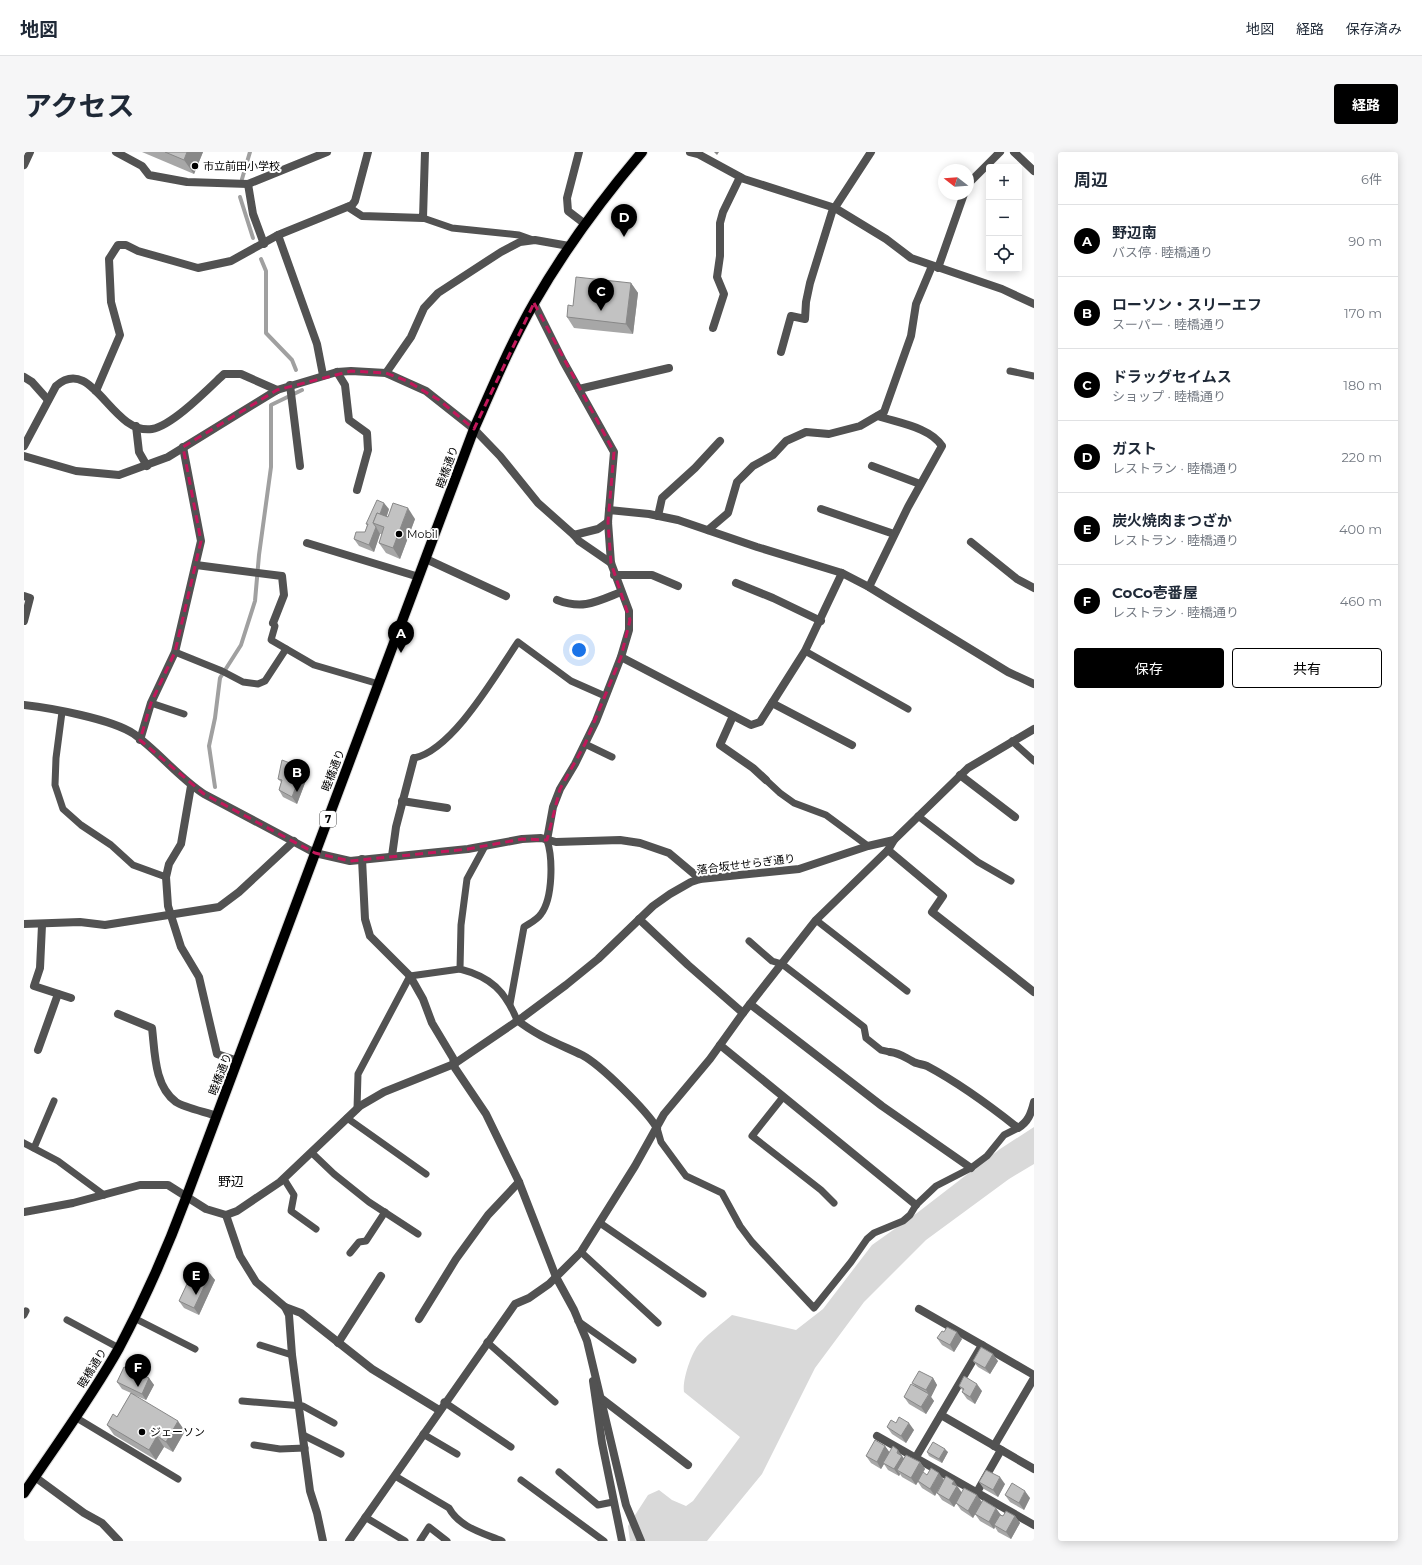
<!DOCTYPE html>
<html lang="ja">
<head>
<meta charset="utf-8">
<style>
	:root { --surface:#fff; --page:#f6f6f7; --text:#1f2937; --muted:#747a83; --line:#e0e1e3; --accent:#000 }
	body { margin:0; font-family:Montserrat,"Noto Sans JP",sans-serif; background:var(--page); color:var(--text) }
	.controls { position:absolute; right:12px; top:12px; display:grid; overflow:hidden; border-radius:4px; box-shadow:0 2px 10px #0003 }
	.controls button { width:36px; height:36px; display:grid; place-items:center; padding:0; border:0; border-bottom:1px solid var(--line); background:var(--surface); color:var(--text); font:20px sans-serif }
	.compass { position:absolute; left:914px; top:12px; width:36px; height:36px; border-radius:50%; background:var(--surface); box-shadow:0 2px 10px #0003; rotate:287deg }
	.you { position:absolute; left:555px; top:498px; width:14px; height:14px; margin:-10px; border:3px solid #fff; border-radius:50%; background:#1a73e8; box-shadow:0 0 0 6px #1a73e833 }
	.badge { display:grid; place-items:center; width:26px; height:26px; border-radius:50%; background:var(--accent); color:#fff; font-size:13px; font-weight:700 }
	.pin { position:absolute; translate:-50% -33px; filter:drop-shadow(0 1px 2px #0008) }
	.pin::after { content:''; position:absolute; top:21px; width:14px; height:12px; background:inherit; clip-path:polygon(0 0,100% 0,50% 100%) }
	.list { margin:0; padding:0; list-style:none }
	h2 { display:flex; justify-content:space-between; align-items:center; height:52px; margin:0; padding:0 16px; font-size:17px }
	h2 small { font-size:13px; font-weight:400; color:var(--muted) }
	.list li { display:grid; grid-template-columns:26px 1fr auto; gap:12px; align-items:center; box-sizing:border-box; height:72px; padding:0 16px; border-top:1px solid var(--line) }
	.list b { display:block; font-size:15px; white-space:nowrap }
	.list p { margin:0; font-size:13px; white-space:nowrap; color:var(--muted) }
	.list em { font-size:13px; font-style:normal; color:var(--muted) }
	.actions { display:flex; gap:8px; padding:12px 16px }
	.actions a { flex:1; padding:9px 0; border:1px solid var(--accent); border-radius:4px; text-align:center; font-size:14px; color:var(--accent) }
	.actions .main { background:var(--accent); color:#fff }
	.icon { flex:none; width:22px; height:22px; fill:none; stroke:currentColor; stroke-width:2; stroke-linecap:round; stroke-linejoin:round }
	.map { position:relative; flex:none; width:1010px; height:1389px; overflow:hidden; border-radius:4px }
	header { display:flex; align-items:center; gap:24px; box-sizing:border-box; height:56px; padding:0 20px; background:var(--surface); border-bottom:1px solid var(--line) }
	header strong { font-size:19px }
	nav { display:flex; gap:22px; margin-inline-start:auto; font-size:14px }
	.intro { display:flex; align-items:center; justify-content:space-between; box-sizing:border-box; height:96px; padding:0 24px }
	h1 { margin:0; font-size:28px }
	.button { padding:10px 18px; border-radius:4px; background:var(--accent); color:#fff; font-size:14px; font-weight:700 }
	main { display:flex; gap:24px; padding:0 24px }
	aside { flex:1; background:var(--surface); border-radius:4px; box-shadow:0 2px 10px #0003 }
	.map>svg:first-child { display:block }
	.green { fill:#d9d9d9 }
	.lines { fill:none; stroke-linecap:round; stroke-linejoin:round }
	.stream { stroke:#a0a0a0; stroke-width:4 }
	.primary-casing { stroke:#dbdbdb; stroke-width:12 }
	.service { stroke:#525252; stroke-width:7 }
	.minor { stroke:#525252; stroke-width:8 }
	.primary { stroke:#000; stroke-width:10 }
	.wall { fill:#a7a7a7 }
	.shaded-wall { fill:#888 }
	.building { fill:#c2c2c2; stroke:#888 }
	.marked { fill:none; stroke:#c2185b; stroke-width:3; stroke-dasharray:8 5; stroke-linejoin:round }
	.poi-dot { fill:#000; stroke:#fff; stroke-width:1.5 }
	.labels { text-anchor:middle; stroke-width:4; stroke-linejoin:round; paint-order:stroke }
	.shield { fill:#fff; stroke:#4c4c4c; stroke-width:1 }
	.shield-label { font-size:10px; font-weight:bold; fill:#000 }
	.poi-label { font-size:11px; fill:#000; stroke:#fff; text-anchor:start }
	.street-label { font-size:11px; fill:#000; stroke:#fff }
	.quarter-label { font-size:13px; fill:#000; stroke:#fff }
</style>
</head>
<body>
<header>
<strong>地図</strong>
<nav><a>地図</a><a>経路</a><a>保存済み</a></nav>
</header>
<div class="intro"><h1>アクセス</h1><a class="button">経路</a></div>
<main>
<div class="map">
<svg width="1010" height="1389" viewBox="0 0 1010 1389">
	<rect width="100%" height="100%" fill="#fff"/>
	<path class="green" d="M1010 975V1012L985 1027 902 1088 840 1150 791 1216 738 1322 683 1389H606L604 1374 624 1343 635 1338 648 1348 662 1354 669 1349 716 1285 660 1240C658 1228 668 1198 677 1190 686 1180 698 1172 708 1163L772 1178 799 1157 848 1093 893 1061 976 997Z"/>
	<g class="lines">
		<g class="stream">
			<path d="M218 27 226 0"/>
			<path d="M216 45 229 86"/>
			<path d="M237 107 242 119V181L268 208 272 218"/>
			<path d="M191 635 185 594 191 566 196 526 217 493 231 449 235 403 247 315V253L278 238"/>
		</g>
		<defs>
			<path id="primary" d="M0 1341C32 1293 67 1246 95 1196 121 1147 143 1097 162 1046L450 277C469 234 487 191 510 151 541 97 578 47 618 0"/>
		</defs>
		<use href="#primary" class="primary-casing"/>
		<g class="service">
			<path d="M399 66 428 76 495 83 509 88"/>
			<path d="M986 219 1010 224"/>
			<path d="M249 471 251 474 247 488 290 513 355 532"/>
			<path d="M781 499 884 557"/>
			<path d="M151 500 198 519 219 530 234 532 241 529 262 497"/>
			<path d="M127 551 160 562"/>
			<path d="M38 560 32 606 31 633 39 657 57 673 87 693 109 713 142 725"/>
			<path d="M988 589 1010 609"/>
			<path d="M561 592 588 605"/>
			<path d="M390 606C429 598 472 522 494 490L547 529 581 544"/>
			<path d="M742 628 756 641 770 651 802 663 844 694"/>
			<path d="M894 664 954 710 987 729"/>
			<path d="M461 694 443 727 437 773 436 817C467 825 481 839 493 868"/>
			<path d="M792 768 883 839"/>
			<path d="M725 789 748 809 758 812 840 875 842 886 857 898 866 900"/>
			<path d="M486 852 500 775C506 771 513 768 517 762 529 746 529 706 523 688"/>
			<path d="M759 945 728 984 797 1038 810 1051"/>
			<path d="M333 957 334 922 386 824 436 817"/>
			<path d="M323 966 402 1022"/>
			<path d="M633 976 637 990 662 1024 698 1041 716 1074 728 1090 790 1156 827 1110 843 1087 850 1081 879 1069 886 1063 892 1053 912 1034 947 1016 963 1004 980 983 994 976"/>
			<path d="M0 991 34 1009 80 1043"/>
			<path d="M10 996 30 949"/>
			<path d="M288 1001 310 1022 345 1050 394 1082"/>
			<path d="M260 1027 270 1043 267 1059 292 1077"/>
			<path d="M576 1071 679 1142"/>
			<path d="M557 1100 634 1171"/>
			<path d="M326 1101 335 1090 342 1089 361 1060"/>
			<path d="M0 1163 2 1159"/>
			<path d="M110 1166 171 1197"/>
			<path d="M43 1168 95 1196"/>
			<path d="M554 1169 609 1208"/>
			<path d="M463 1190 531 1250"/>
			<path d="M236 1193 268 1203"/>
			<path d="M218 1249 279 1254 310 1271"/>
			<path d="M420 1250 487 1295"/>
			<path d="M51 1265 154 1327"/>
			<path d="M399 1282 433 1302"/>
			<path d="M279 1283 317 1302"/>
			<path d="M230 1293 256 1297 281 1296"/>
			<path d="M535 1320 574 1353 589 1350"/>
			<path d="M371 1324 425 1356C435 1375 459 1381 478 1389"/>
			<path d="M497 1328 580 1389"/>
			<path d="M341 1365 381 1389"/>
			<path d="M396 1389 405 1375 423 1389"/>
		</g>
		<g class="minor">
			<path d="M92 0 118 14 125 23 163 30 224 32 303 0"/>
			<path d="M555 0 543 46 544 59 561 72"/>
			<path d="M666 0 674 2 720 27 811 56 862 87 887 106 978 137 1010 152"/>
			<path d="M990 0 1010 19"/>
			<path d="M0 13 6 0"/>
			<path d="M224 32 229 62 240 92"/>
			<path d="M944 32 976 0"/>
			<path d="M324 55 338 64 399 66 401 0"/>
			<path d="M254 83 293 192 299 223"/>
			<path d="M914 116 940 42"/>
			<path d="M510 151 539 209 590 300 585 358"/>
			<path d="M689 176 700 142 693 125 696 104V71L699 60 716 25"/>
			<path d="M757 200 767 164 781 167 782 150 786 131 808 60 847 0"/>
			<path d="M313 220 321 233 325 268 343 281 344 298 333 338"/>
			<path d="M362 221 387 185 400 156 414 141 477 100 496 90 511 88 545 94"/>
			<path d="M0 225 8 230 24 248"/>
			<path d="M266 233 276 314"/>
			<path d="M555 237 645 216"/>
			<path d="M72 239 96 183 87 150 85 107 94 93H102L114 99 174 116 207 109 254 83 328 53 331 49 344 0"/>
			<path d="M112 274 115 300 123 314"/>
			<path d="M0 294 32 234C69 202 87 283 128 277 148 274 184 237 200 222H217L253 238"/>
			<path d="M0 304 52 319 95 323 144 305 253 238 313 220 327 219 362 221 402 239 450 277 476 304 514 351 550 383 574 377 584 370"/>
			<path d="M848 314 896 332"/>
			<path d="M797 357 870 382"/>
			<path d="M634 364 638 346 671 316 696 289"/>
			<path d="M684 378 704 361 713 330 729 314 749 303 762 289 782 280 805 282 836 274 860 260 887 184 892 152 908 114"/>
			<path d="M550 383 555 389 587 411"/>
			<path d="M947 390 993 427 1010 436"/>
			<path d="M283 391 395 425"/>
			<path d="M402 407 482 444"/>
			<path d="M172 413 258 424 260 443 249 471"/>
			<path d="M590 423H628L654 434"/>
			<path d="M712 431 749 446 797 469"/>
			<path d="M845 435 884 355 918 294C906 275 874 271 854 264"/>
			<path d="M0 444 6 446 0 469"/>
			<path d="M533 448C559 458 572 450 597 440"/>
			<path d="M597 505 727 573 736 570 781 499 818 421"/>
			<path d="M748 551 828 593"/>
			<path d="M0 553C27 556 88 567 110 582 135 600 154 625 180 642L291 701 326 709 444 697 498 687 517 686 532 690 596 688 616 691 645 701 676 727"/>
			<path d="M709 564 696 593 729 616 742 628"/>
			<path d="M116 588 127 551 151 500 177 389 159 295"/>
			<path d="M936 623 991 665"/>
			<path d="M167 634 157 692 145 712 142 725 144 754 157 795 175 825 193 902 214 909"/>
			<path d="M378 649 423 656"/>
			<path d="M523 688 529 655 536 637 551 612 572 569 597 505 605 478V459L587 411 584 370 585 358 625 362 654 368 733 395 818 421 845 435 984 520 1010 532"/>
			<path d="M864 698 919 744 908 760 1010 840"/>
			<path d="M368 704 372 675 390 606"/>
			<path d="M338 707 341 767 346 784 386 824 399 847 408 871 429 906 431 916 462 962 495 1030 532 1125 550 1158 563 1189 602 1353 617 1389"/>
			<path d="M615 767 664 813 719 861"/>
			<path d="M0 772 56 770 81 773 195 755 215 740 270 689"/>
			<path d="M18 773 16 816 10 834 47 846"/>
			<path d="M726 852 858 954 947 1016"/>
			<path d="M94 862 128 876C131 900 130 934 152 950 161 956 182 960 193 964"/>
			<path d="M493 868C513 884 535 892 558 903 577 913 622 958 633 976"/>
			<path d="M696 893 892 1053"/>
			<path d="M14 898 34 842"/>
			<path d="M866 900C876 901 880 905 888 909 892 912 898 912 903 914 935 931 965 953 994 976 1004 970 1007 962 1010 950"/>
			<path d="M0 1060 49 1051 116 1033H144L182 1057 202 1063 213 1059 256 1030 336 954 360 940 430 912 499 865 542 833 574 807 629 754 646 742 667 730 676 727 775 717 844 694 870 688 944 616 1010 577"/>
			<path d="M202 1063 216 1104 232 1130 261 1155 265 1163 268 1203 286 1339 293 1361 299 1389"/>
			<path d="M261 1155 277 1161 348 1217 415 1258"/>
			<path d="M395 1167 432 1107 464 1063 495 1030"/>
			<path d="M314 1191 357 1124"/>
			<path d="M958 1193 1010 1223"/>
			<path d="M569 1229 578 1291 598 1389"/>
			<path d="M578 1247 664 1313"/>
			<path d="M917 1263 1010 1317"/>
			<path d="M853 1284 1010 1373"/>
			<path d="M970 1294 1010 1226"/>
			<path d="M892 1305 958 1193 895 1157"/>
			<path d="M11 1325 60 1361 78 1371 95 1389"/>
			<path d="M953 1340 977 1298"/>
			<path d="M325 1389 491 1152 505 1146 525 1132 557 1100 611 1014 640 962 686 907 719 861 792 768 864 698 870 688"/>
		</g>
		<use href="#primary" class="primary"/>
	</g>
	<g class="wall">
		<path d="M118 0H179L170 22Z"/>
		<path d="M607 131 614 141 609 182 550 176 543 165 549 154Z"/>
		<path d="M365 357 363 364 364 365 391 367 376 407 362 401 355 391 358 382H356L350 400 335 394 330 387 341 380 343 373 342 372Z"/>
		<path d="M279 616 284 623 273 652 259 645 255 638 257 630 254 627Z"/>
		<path d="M186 1122 191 1128 175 1163 160 1156 155 1149Z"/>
		<path d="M920 1180 938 1187 930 1200 918 1193 913 1186Z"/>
		<path d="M949 1209H974L966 1222 954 1215Z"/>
		<path d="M125 1226 130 1233 122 1248 108 1242 161 1279 149 1300 140 1295 132 1308 90 1283 83 1273 93 1265 107 1241 98 1237 93 1230Z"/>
		<path d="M909 1226 913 1233 907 1245 910 1249 902 1262 885 1252 880 1245 891 1234 888 1231Z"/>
		<path d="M935 1234 958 1239 951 1252 943 1247 938 1240 939 1239Z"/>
		<path d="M872 1271 890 1278 882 1291 868 1282 863 1275Z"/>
		<path d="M861 1294 865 1300 879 1305 880 1307 896 1310 901 1317 899 1320 911 1344 898 1336 894 1330 892 1333 878 1325 876 1322 875 1324 864 1318 860 1312 857 1317 847 1311 842 1304Z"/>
		<path d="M903 1300H924L918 1311 905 1304Z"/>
		<path d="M955 1330 981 1332 974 1345 960 1337Z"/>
		<path d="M934 1336 938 1341 930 1355 918 1348 913 1341 935 1336Z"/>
		<path d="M981 1343 1006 1346 1000 1358 986 1350Z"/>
		<path d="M958 1350 979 1364H991L996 1371 987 1387 974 1380 971 1375 970 1377 956 1369 951 1362 949 1366 937 1358 932 1351Z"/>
	</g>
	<g class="shaded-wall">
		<path d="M163 0H179L170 22 160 8Z"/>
		<path d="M690 0H695L693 3Z"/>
		<path d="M607 131 614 141 609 182 602 172Z"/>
		<path d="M360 351 365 357 359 375 352 372Z"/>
		<path d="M384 356 391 367 376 407 369 396Z"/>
		<path d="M352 375 356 382 350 400 345 393Z"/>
		<path d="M279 616 284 623 273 652 268 645Z"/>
		<path d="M186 1122 191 1128 175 1163 170 1156Z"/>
		<path d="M933 1180 938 1187 930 1200 926 1193Z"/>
		<path d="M969 1202 974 1209 966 1222 961 1216Z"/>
		<path d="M125 1226 130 1233 122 1248 118 1242Z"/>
		<path d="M909 1226 913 1233 907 1245 910 1249 902 1262 897 1255 905 1243 902 1238Z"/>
		<path d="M953 1232 958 1239 951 1252 946 1245Z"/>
		<path d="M154 1269 161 1279 149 1300 142 1290Z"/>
		<path d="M885 1271 890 1278 882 1291 877 1284Z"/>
		<path d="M133 1284 140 1295 132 1308 125 1298Z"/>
		<path d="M861 1294 866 1301 859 1311 860 1312 857 1317 853 1310Z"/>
		<path d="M921 1297 924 1300 918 1311 915 1307Z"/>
		<path d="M874 1298 883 1311 873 1318 876 1322 875 1324 870 1317 873 1301Z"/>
		<path d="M896 1310 901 1317 892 1333 887 1326Z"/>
		<path d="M915 1321 920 1328 911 1344 906 1337Z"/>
		<path d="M976 1325 981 1332 974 1345 969 1338Z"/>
		<path d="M930 1329 938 1341 930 1355 925 1348 928 1332Z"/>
		<path d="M1001 1339 1006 1346 1000 1358 995 1351Z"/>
		<path d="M953 1343 958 1350 949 1366 944 1359Z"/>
		<path d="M972 1356 977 1363 971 1374 970 1373 971 1375 970 1377 965 1370Z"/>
		<path d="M991 1364 996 1371 987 1387 982 1380Z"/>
	</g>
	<g class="building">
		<path d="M141 0H163L160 8Z"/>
		<path d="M552 125 607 131 602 172 543 165 544 153 549 154Z"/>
		<path d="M353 348 360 351 356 362 353 361 349 371 352 375 345 393 330 387 332 380H341L344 372H342Z"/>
		<path d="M369 351 384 356 369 396 355 391 360 375 349 371 353 361 364 365Z"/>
		<path d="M258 608 279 616 268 645 255 638 258 628 254 627Z"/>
		<path d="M171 1115 186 1122 170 1156 155 1149Z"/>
		<path d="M923 1175 933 1180 926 1193 913 1186 918 1179 920 1180Z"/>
		<path d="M957 1195 969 1202 961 1216 949 1209Z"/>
		<path d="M100 1215 125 1226 118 1242 93 1230Z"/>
		<path d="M895 1219 909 1226 902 1238 888 1231Z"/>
		<path d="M940 1224 953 1232 946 1245 938 1240 940 1237 935 1234Z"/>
		<path d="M887 1232 905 1242 897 1255 880 1245Z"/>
		<path d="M107 1241 154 1269 142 1290 133 1284 125 1298 83 1273 89 1262 93 1265Z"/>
		<path d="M875 1265 885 1271 877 1284 863 1275 867 1268 872 1271Z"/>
		<path d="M851 1288 861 1294 853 1310 842 1304Z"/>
		<path d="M909 1290 921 1297 915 1307 903 1300Z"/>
		<path d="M869 1294 874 1298 873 1301 878 1304 870 1317 859 1311Z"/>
		<path d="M882 1303 896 1310 887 1326 873 1318Z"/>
		<path d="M907 1316 915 1321 906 1337 894 1329 899 1320 903 1323Z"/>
		<path d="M962 1318 976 1325 969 1338 955 1330Z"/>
		<path d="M922 1324 930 1329 928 1332 933 1334 925 1348 913 1341Z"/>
		<path d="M988 1331 1001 1339 995 1351 981 1343Z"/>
		<path d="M940 1336 953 1343 944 1359 932 1351Z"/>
		<path d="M959 1348 972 1356 965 1370 951 1362Z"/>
		<path d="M982 1359 991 1364 982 1380 970 1373 976 1363 979 1364Z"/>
	</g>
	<path class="marked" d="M510 151 590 300 584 370 587 411 606 468 597 505 561 592 536 637 523 688 498 687 444 697 326 709 291 701 180 642 116 588 127 551 151 500 177 389 159 295 253 238 327 219 362 221 383 229 415 248 450 277Z"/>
	<g class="poi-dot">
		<circle cx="171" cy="14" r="4"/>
		<circle cx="375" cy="382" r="4"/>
		<circle cx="118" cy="1280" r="4"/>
	</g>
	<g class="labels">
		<rect class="shield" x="296" y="659" width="16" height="16" rx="3"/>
		<g class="shield-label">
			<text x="304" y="671">7</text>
		</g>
		<g class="poi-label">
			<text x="179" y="18">市立前田小学校</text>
			<text x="383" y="386">Mobil</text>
			<text x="126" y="1284">ジェーソン</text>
		</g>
		<g class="street-label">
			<text transform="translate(423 315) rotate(-70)" y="4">睦橋通り</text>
			<text transform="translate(309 618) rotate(-69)" y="4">睦橋通り</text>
			<text transform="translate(722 712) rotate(-7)" y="4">落合坂せせらぎ通り</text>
			<text transform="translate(196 922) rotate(-69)" y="4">睦橋通り</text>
			<text transform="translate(68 1216) rotate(-58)" y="4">睦橋通り</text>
		</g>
		<g class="quarter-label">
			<text x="207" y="1034">野辺</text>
		</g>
	</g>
</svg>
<div class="controls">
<button>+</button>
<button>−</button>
<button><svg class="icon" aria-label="locate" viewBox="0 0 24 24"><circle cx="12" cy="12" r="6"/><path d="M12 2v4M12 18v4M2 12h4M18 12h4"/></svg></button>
</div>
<svg class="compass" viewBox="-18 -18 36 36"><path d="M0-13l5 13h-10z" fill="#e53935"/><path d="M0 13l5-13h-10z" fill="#747a83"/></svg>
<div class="you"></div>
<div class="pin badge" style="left:377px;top:501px">A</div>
<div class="pin badge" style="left:273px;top:640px">B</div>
<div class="pin badge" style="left:577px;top:159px">C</div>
<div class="pin badge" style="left:600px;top:85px">D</div>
<div class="pin badge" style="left:172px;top:1143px">E</div>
<div class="pin badge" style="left:114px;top:1235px">F</div>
</div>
<aside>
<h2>周辺<small>6件</small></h2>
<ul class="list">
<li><span class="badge">A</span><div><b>野辺南</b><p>バス停 · 睦橋通り</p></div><em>90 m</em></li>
<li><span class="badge">B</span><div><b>ローソン・スリーエフ</b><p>スーパー · 睦橋通り</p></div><em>170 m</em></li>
<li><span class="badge">C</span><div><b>ドラッグセイムス</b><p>ショップ · 睦橋通り</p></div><em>180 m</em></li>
<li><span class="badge">D</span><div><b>ガスト</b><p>レストラン · 睦橋通り</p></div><em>220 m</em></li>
<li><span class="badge">E</span><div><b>炭火焼肉まつざか</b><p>レストラン · 睦橋通り</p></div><em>400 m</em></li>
<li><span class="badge">F</span><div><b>CoCo壱番屋</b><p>レストラン · 睦橋通り</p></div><em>460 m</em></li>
</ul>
<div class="actions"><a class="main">保存</a><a>共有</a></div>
</aside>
</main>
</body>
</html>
